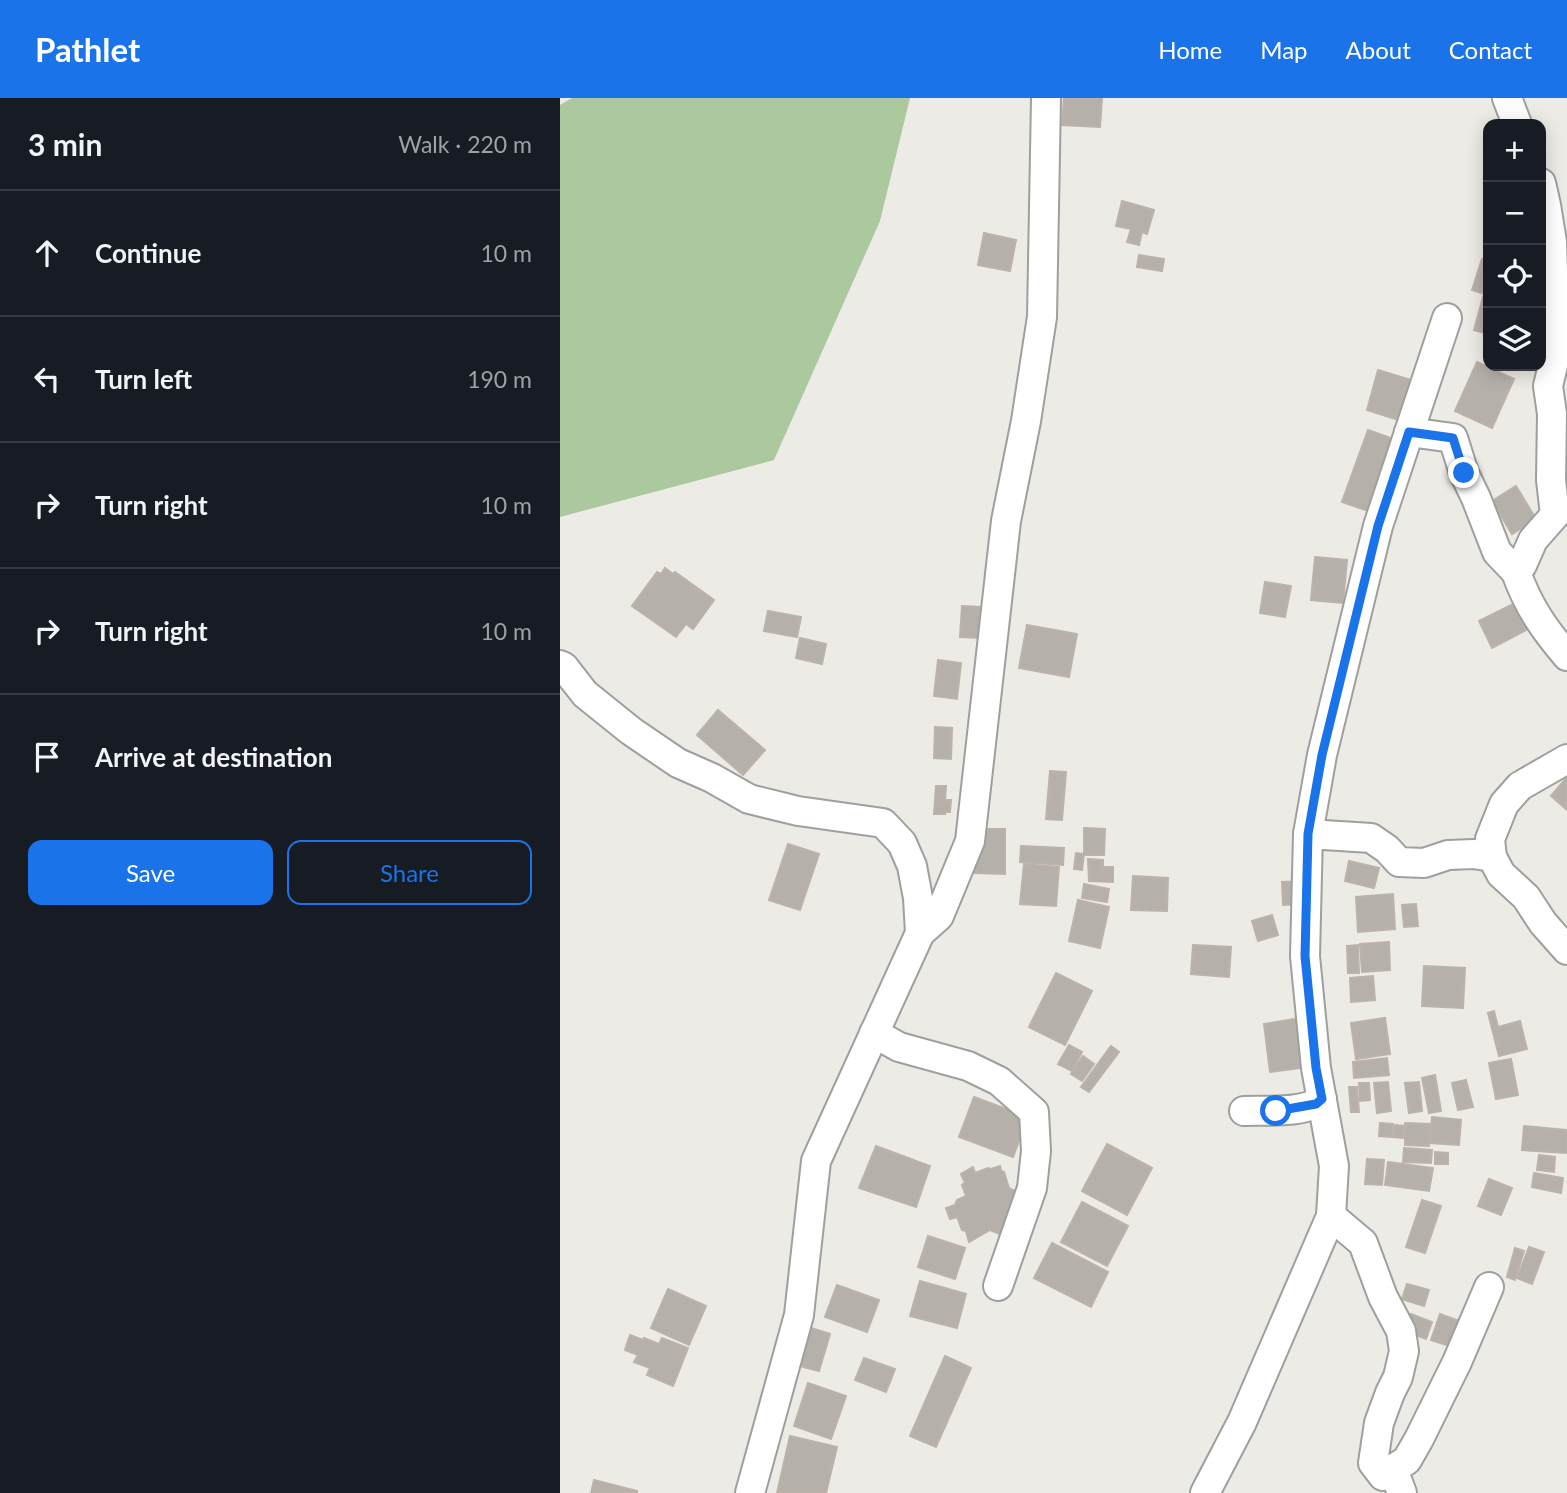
<!DOCTYPE html>
<html lang="en">
<head>
<meta charset="utf-8">
<style>
	:root { --surface:#171b24; --page:#20242c; --text:#f1f3f6; --muted:#9ea1a6; --line:#363941; --accent:#1a73e8 }
	body { margin:0; font-family:Lato,sans-serif; background:var(--page); color:var(--text) }
	.controls { position:absolute; right:21px; top:21px; display:grid; overflow:hidden; border-radius:14px; box-shadow:0 4px 18px #0003 }
	.controls button { width:63px; height:63px; display:grid; place-items:center; padding:0; border:0; border-bottom:2px solid var(--line); background:var(--surface); color:var(--text); font:35px sans-serif }
	.stop { position:absolute; width:21px; height:21px; margin:-16px; border:5px solid #1a73e8; border-radius:50%; background:#fff }
	.stop.end { background:#1a73e8; border-color:#fff; box-shadow:0 2px 7px #0008 }
	.list { margin:0; padding:0; list-style:none }
	h2 { display:flex; justify-content:space-between; align-items:center; height:91px; margin:0; padding:0 28px; font-size:30px }
	h2 small { font-size:23px; font-weight:400; color:var(--muted) }
	.list li { display:grid; grid-template-columns:46px 1fr auto; gap:21px; align-items:center; box-sizing:border-box; height:126px; padding:0 28px; border-top:2px solid var(--line) }
	.list b { display:block; font-size:26px; white-space:nowrap }
	.list em { font-size:23px; font-style:normal; color:var(--muted) }
	.actions { display:flex; gap:14px; padding:21px 28px }
	.actions a { flex:1; padding:16px 0; border:2px solid var(--accent); border-radius:14px; text-align:center; font-size:24px; color:var(--accent) }
	.actions .main { background:var(--accent); color:#fff }
	.icon { flex:none; width:38px; height:38px; fill:none; stroke:currentColor; stroke-width:2; stroke-linecap:round; stroke-linejoin:round }
	.map { position:relative; flex:none; width:1007px; height:1395px; overflow:hidden }
	header { display:flex; align-items:center; gap:42px; box-sizing:border-box; height:98px; padding:0 35px; background:var(--accent); color:#fff }
	header strong { font-size:33px }
	nav { display:flex; gap:38px; margin-inline-start:auto; font-size:24px }
	main { display:flex }
	aside { flex:1; background:var(--surface) }
	.map>svg:first-child { display:block }
	.forest { fill:#acc89f }
	.building { fill:#b6b0ab; stroke:#bdb2a9; stroke-width:2 }
	.lines { fill:none; stroke-linecap:round; stroke-linejoin:round }
	.minor-casing { stroke:#9f9f9f; stroke-width:32 }
	.minor { stroke:#fff; stroke-width:28 }
	.route { stroke:#1a73e8; stroke-width:9 }
</style>
</head>
<body>
<header>
<strong>Pathlet</strong>
<nav><a>Home</a><a>Map</a><a>About</a><a>Contact</a></nav>
</header>
<main>
<aside>
<h2>3 min<small>Walk · 220 m</small></h2>
<ul class="list">
<li><svg class="icon" aria-label="ahead" viewBox="0 0 24 24"><path d="M12 20V5M6 11l6-6 6 6"/></svg><div><b>Continue</b></div><em>10 m</em></li>
<li><svg class="icon" aria-label="left" viewBox="0 0 24 24"><path d="M17 20v-9H6M10 6l-5 5 5 5"/></svg><div><b>Turn left</b></div><em>190 m</em></li>
<li><svg class="icon" aria-label="right" viewBox="0 0 24 24"><path d="M7 20v-9h11M14 6l5 5-5 5"/></svg><div><b>Turn right</b></div><em>10 m</em></li>
<li><svg class="icon" aria-label="right" viewBox="0 0 24 24"><path d="M7 20v-9h11M14 6l5 5-5 5"/></svg><div><b>Turn right</b></div><em>10 m</em></li>
<li><svg class="icon" aria-label="arrive" viewBox="0 0 24 24"><path d="M6 21V4h12l-3 4 3 4H6"/></svg><div><b>Arrive at destination</b></div></li>
</ul>
<div class="actions"><a class="main">Save</a><a>Share</a></div>
</aside>
<div class="map">
<svg width="1007" height="1395" viewBox="0 0 1007 1395">
	<rect width="100%" height="100%" fill="#edebe5"/>
	<path class="forest" d="M12 0H350L320 123 214 362 0 419V7Z"/>
	<g class="building">
		<path d="M504 0H542L540 29 502 27Z"/>
		<path d="M562 103 594 112 587 136 582 134 579 147 567 144 571 131 556 128Z"/>
		<path d="M424 135 456 142 450 173 418 167Z"/>
		<path d="M579 157 604 161 602 173 577 169Z"/>
		<path d="M922 161 928 163V197L912 192Z"/>
		<path d="M923 199 928 201V236L914 232Z"/>
		<path d="M917 264 954 281 932 330 895 313Z"/>
		<path d="M818 272 854 283 842 323 807 312Z"/>
		<path d="M808 332 845 345 820 417 782 404Z"/>
		<path d="M956 388 976 421 952 436 932 403Z"/>
		<path d="M755 459 787 462 783 505 751 502Z"/>
		<path d="M105 470 113 476 115 474 154 502 133 531 126 526 116 539 72 508 97 474 101 476Z"/>
		<path d="M705 484 731 488 725 519 700 515Z"/>
		<path d="M957 504 970 530 932 550 919 523Z"/>
		<path d="M402 508 421 509 419 540 400 539Z"/>
		<path d="M208 513 241 519 237 539 204 533Z"/>
		<path d="M467 527 517 536 509 579 459 570Z"/>
		<path d="M240 540 266 546 262 566 236 560Z"/>
		<path d="M378 562 401 565 397 601 374 598Z"/>
		<path d="M158 612 205 652 183 677 137 637Z"/>
		<path d="M375 629 392 630 391 661 374 660Z"/>
		<path d="M490 673 506 674 502 722 486 721Z"/>
		<path d="M1007 679V712L991 698Z"/>
		<path d="M376 688H386L385 702H391L390 714H385V716H374Z"/>
		<path d="M524 730 545 731 544 757H524Z"/>
		<path d="M422 731H445V776L414 775V758H421Z"/>
		<path d="M228 746 259 756 240 812 209 802Z"/>
		<path d="M461 748 504 750 503 767 460 764Z"/>
		<path d="M516 755 524 756 522 772 514 771Z"/>
		<path d="M528 761 543 762V769H553V784L529 783Z"/>
		<path d="M789 763 819 770 814 790 785 783Z"/>
		<path d="M464 766 499 769 496 808 460 806Z"/>
		<path d="M573 778 608 780 607 813 571 812Z"/>
		<path d="M743 783 744 806 723 807 722 784Z"/>
		<path d="M524 786 549 791 547 804 522 800Z"/>
		<path d="M833 796 835 831 798 834 796 799Z"/>
		<path d="M518 802 549 809 540 850 509 843Z"/>
		<path d="M856 806 858 828 844 829 842 807Z"/>
		<path d="M712 817 718 837 698 843 692 823Z"/>
		<path d="M829 844 830 872 802 874 800 846Z"/>
		<path d="M633 847 671 849 669 879 631 876Z"/>
		<path d="M798 847 799 875H788L787 848Z"/>
		<path d="M864 868 905 870 903 910 862 908Z"/>
		<path d="M496 875 532 893 505 947 469 929Z"/>
		<path d="M813 878 815 902 791 904 790 880Z"/>
		<path d="M934 913 938 929 960 923 967 951 939 958 928 915Z"/>
		<path d="M825 920 830 956 796 961 791 925Z"/>
		<path d="M735 921 741 970 710 974 704 926Z"/>
		<path d="M509 947 522 954 512 973 498 966Z"/>
		<path d="M551 948 559 954 529 994 521 989Z"/>
		<path d="M523 958 534 966 522 983 511 976Z"/>
		<path d="M827 960 829 977 794 980 793 964Z"/>
		<path d="M951 961 958 997 936 1001 929 965Z"/>
		<path d="M875 977 881 1013 869 1015 862 980Z"/>
		<path d="M906 982 913 1009 898 1012 892 985Z"/>
		<path d="M828 984 831 1013 817 1015 814 985Z"/>
		<path d="M859 984 862 1013 849 1015 845 985Z"/>
		<path d="M799 985H809L810 1002 800 1003Z"/>
		<path d="M789 989H797L799 1014H791Z"/>
		<path d="M414 999 468 1019 453 1059 399 1039Z"/>
		<path d="M872 1019 901 1022 899 1047 870 1045Z"/>
		<path d="M820 1025 833 1026 832 1039 819 1038Z"/>
		<path d="M845 1025 870 1026 869 1048 845 1047Z"/>
		<path d="M835 1027 845 1028 843 1040 833 1039Z"/>
		<path d="M964 1028 1007 1032V1055L962 1052Z"/>
		<path d="M547 1046 592 1070 567 1117 522 1093Z"/>
		<path d="M316 1048 370 1068 356 1109 299 1090Z"/>
		<path d="M844 1050 872 1052 871 1065 843 1064Z"/>
		<path d="M875 1054 888 1055V1066H875Z"/>
		<path d="M979 1057 995 1059 994 1074 977 1072Z"/>
		<path d="M807 1061 824 1062 822 1087 805 1086Z"/>
		<path d="M828 1064 873 1070 869 1093 825 1087Z"/>
		<path d="M440 1068 441 1073 444 1074 449 1090 459 1095 442 1137 430 1132 409 1144 406 1133 402 1132 397 1119 390 1121 386 1110 395 1107 397 1102 406 1098 402 1087 405 1085 401 1076 413 1069 415 1075 428 1070 431 1071Z"/>
		<path d="M974 1075 1003 1080 1001 1095 972 1089Z"/>
		<path d="M929 1081 952 1090 941 1117 918 1108Z"/>
		<path d="M862 1102 881 1108 865 1155 846 1149Z"/>
		<path d="M522 1104 568 1128 547 1168 501 1144Z"/>
		<path d="M368 1138 405 1150 395 1181 358 1169Z"/>
		<path d="M492 1145 548 1174 531 1209 474 1180Z"/>
		<path d="M969 1149 984 1154 972 1186 957 1180Z"/>
		<path d="M955 1150 964 1153 955 1182 947 1179Z"/>
		<path d="M360 1183 406 1196 397 1230 350 1218Z"/>
		<path d="M847 1186 869 1192 864 1208 842 1201Z"/>
		<path d="M277 1187 319 1202 307 1234 265 1219Z"/>
		<path d="M108 1191 146 1208 129 1247 91 1230Z"/>
		<path d="M851 1216 872 1224 866 1241 845 1233Z"/>
		<path d="M880 1216 905 1225 896 1250 871 1242Z"/>
		<path d="M251 1230 270 1236 259 1273 240 1268Z"/>
		<path d="M70 1237 83 1242 84 1240 99 1246 102 1240 128 1250 113 1288 87 1277 90 1270 74 1264 78 1257 65 1252Z"/>
		<path d="M385 1258 411 1270 376 1349 350 1338Z"/>
		<path d="M304 1260 335 1271 326 1294 295 1282Z"/>
		<path d="M248 1285 286 1298 271 1341 234 1328Z"/>
		<path d="M230 1338 277 1349 266 1395H217Z"/>
		<path d="M34 1382 77 1393V1395H31Z"/>
	</g>
	<g class="lines">
		<defs>
			<g id="minor">
				<path d="M947 0 957 26"/>
				<path d="M981 85 986 107 992 144 994 204 997 227 995 259 988 288 992 316 991 382 995 417 973 442 962 467 956 474C968 508 984 531 1007 558"/>
				<path d="M849 334 893 340 904 375 916 400 937 454 956 474"/>
				<path d="M0 567 4 569 25 596 71 633 118 665 152 680 189 701 238 713 323 725 342 745 352 768 358 800 360 835"/>
				<path d="M1007 661 960 688 944 706 930 741 932 759 941 776 966 799 983 825 1007 852"/>
				<path d="M748 736 811 740 827 751 839 764 864 765 888 757 914 756 932 759"/>
				<path d="M314 935 339 949 408 968 439 983 474 1014 476 1053 472 1090 438 1188"/>
				<path d="M684 1013C704 1012 747 1016 762 1001"/>
				<path d="M771 1118 803 1145 823 1199 841 1233 844 1253 838 1279 830 1295 819 1325 813 1365 823 1378 847 1362 859 1341 897 1264 929 1189"/>
				<path d="M833 1371 842 1395"/>
				<path d="M190 1395 239 1217 256 1063 360 835 379 818 410 743 446 423 466 323 482 219 486 0"/>
				<path d="M645 1395 682 1324 771 1118 774 1068 756 970 745 858 748 736 762 657 818 428 887 220"/>
			</g>
		</defs>
		<use href="#minor" class="minor-casing"/>
		<use href="#minor" class="minor"/>
	</g>
	<g class="lines">
		<path class="route" d="M716 1013 756 1006 762 1001 756 970 745 858 748 736 762 657 818 428 849 334 893 340 904 375"/>
	</g>
</svg>
<div class="controls">
<button>+</button>
<button>−</button>
<button><svg class="icon" aria-label="locate" viewBox="0 0 24 24"><circle cx="12" cy="12" r="6"/><path d="M12 2v4M12 18v4M2 12h4M18 12h4"/></svg></button>
<button><svg class="icon" aria-label="layers" viewBox="0 0 24 24"><path d="M12 4l9 5-9 5-9-5zM3 14l9 5 9-5"/></svg></button>
</div>
<div class="stop" style="left:716px;top:1013px"></div>
<div class="stop end" style="left:904px;top:375px"></div>
</div>
</main>
</body>
</html>
